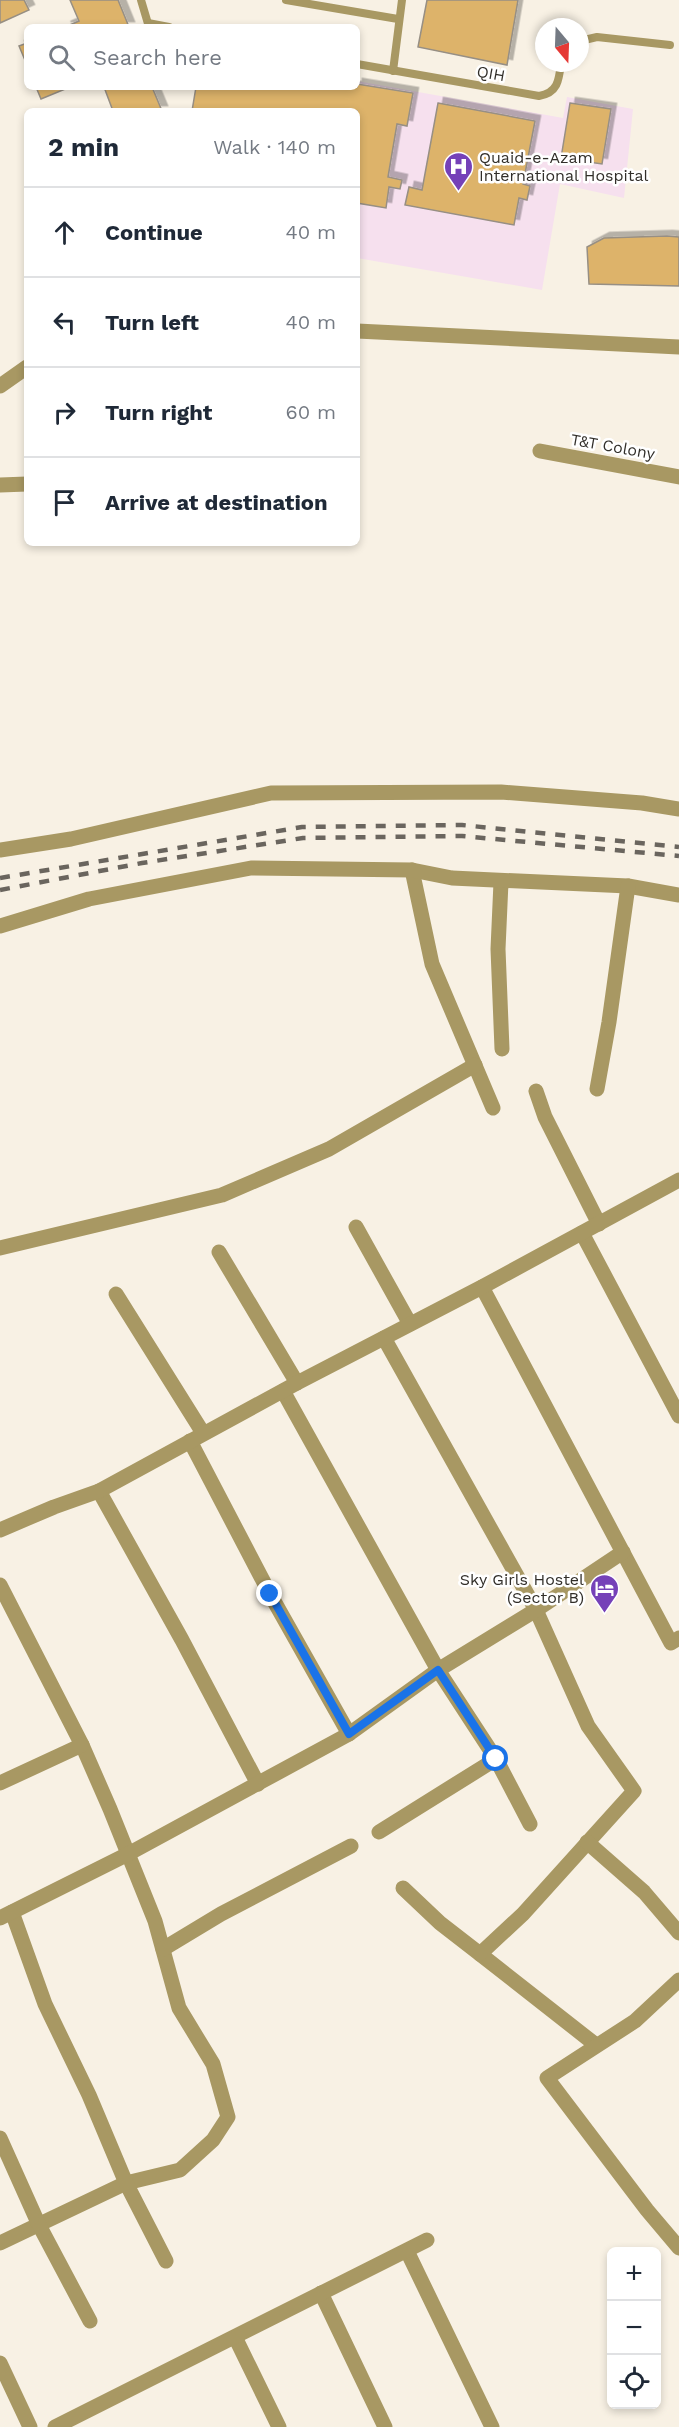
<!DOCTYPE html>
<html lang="en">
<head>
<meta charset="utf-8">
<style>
	:root { --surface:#fff; --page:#f2f2f3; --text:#1f2937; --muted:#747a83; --line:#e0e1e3 }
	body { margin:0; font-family:"Work Sans",sans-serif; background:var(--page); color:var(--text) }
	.controls { position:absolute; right:18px; bottom:18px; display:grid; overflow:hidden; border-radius:9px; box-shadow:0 3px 9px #0003 }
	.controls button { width:54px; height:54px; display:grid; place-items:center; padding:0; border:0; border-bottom:2px solid var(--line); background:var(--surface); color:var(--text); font:30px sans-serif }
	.compass { position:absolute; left:535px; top:18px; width:54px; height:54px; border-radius:50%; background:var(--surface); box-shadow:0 3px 9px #0003; rotate:161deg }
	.stop { position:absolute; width:18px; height:18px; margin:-14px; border:4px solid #1a73e8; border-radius:50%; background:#fff }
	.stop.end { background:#1a73e8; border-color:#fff; box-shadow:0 2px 6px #0008 }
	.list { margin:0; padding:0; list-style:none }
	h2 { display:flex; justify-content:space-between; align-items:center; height:78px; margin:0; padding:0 24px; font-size:26px }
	h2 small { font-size:20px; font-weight:400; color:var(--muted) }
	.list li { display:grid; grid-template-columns:39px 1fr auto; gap:18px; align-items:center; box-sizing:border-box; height:90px; padding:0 24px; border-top:2px solid var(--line) }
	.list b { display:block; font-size:22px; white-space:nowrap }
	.list em { font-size:20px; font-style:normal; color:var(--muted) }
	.icon { flex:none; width:33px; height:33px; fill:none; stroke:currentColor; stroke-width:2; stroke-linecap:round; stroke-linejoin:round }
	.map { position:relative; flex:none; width:679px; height:2427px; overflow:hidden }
	.search { position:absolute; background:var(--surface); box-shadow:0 3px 9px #0003; left:24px; top:24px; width:336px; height:66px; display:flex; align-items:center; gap:15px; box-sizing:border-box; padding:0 21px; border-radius:9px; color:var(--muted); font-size:22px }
	.panel { position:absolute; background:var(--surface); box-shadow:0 3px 9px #0003; left:24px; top:108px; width:336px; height:438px; border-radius:9px }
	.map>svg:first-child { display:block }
	.medical { fill:#f6e0ee }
	.building { fill:#ddb36a; stroke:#978f84; stroke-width:1.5; filter:url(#shadow) }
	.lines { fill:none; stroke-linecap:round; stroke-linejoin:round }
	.lane { stroke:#a89863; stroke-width:8 }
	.street { stroke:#a89863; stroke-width:15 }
	.rail { stroke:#6a655e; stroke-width:4.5; stroke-dasharray:10 10; stroke-linecap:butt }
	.route { stroke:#1a73e8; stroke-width:8 }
	.labels { text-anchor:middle; stroke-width:5; stroke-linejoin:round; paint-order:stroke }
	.street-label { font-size:16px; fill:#312e29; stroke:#fff }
	.poi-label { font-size:16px; fill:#312e29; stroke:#fff; text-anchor:start }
</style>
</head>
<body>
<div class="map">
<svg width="679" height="2427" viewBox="0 0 679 2427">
	<defs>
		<filter id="shadow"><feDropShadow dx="5.5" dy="-5.5" stdDeviation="0" flood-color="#0004"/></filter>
	</defs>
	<rect width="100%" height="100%" fill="#f8f1e4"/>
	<path class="medical" d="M357 81 563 118 567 97 633 109 624 198 560 184 542 290 357 258V111H193L196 87H357Z"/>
	<g class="building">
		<path d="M0 0H24L29 10 0 23Z"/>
		<path d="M70 0H118L129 27H65L79 21Z"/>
		<path d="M427 0H518L507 65 418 47Z"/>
		<path d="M27 43V65L19 46Z"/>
		<path d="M357 84 413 93 407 126 397 124 388 177 402 180 400 189 389 187 386 208 357 203V111H192L196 87H357Z"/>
		<path d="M36 87H70L41 99Z"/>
		<path d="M104 87H152L162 111H113Z"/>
		<path d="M438 103 535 121 523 184 530 186 527 200 519 198 514 225 405 205 409 187 422 190Z"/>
		<path d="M570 103 611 109 602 164 561 158Z"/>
		<path d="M667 236 679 237V286L589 284 587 247 604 238Z"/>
	</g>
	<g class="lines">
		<g class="lane">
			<path d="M141 0 149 27"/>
			<path d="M286 0 398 19"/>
			<path d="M148 23 169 27"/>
			<path d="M580 41 597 37 670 45"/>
			<path d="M357 64 539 96C558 93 559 80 561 63"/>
			<path d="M393 71 402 0"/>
		</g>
		<g class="street">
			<path d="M357 331 679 347"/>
			<path d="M0 386 27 367"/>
			<path d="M540 451 679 477"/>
			<path d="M0 485 27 484"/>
			<path d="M0 850 71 839 271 793 501 792 642 803 679 809"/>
			<path d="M412 870 432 964 493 1108"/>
			<path d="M501 882 498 949 502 1049"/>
			<path d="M0 926 89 899 251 868 412 870 452 878 628 886 679 895"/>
			<path d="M597 1089 609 1022 628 886"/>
			<path d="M536 1091 545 1117 599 1224"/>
			<path d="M356 1227 410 1324"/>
			<path d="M582 1233 679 1416"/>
			<path d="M0 1248 222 1195 329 1149 475 1065"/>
			<path d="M219 1252 297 1383"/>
			<path d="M482 1287 671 1643 679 1638"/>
			<path d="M116 1294 203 1433"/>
			<path d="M384 1338 536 1610 588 1726 634 1791 523 1914 480 1954 596 2045"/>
			<path d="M283 1391 438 1670 496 1759 530 1824"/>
			<path d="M190 1441 270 1594 349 1734"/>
			<path d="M99 1491 182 1640 258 1784"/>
			<path d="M0 1530 54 1507 99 1491 297 1383 482 1287 679 1180"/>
			<path d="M0 1585 82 1745 110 1809 155 1921 179 2008 213 2064 228 2117 213 2140 180 2170 126 2183 0 2243"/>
			<path d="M0 1783 82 1745"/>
			<path d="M379 1832 496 1759"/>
			<path d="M587 1842 644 1892 679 1933"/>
			<path d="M403 1888 440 1923 480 1954"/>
			<path d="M12 1912 45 2004 89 2095 126 2183 166 2261"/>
			<path d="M0 1918 128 1854 349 1734 438 1670 536 1610 623 1552"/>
			<path d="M163 1949 221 1914 351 1846"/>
			<path d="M679 1980 635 2021 547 2078 647 2210 679 2248"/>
			<path d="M0 2138 39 2225 90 2321"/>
			<path d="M407 2251 492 2427"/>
			<path d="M321 2293 385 2427"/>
			<path d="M235 2337 279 2427"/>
			<path d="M0 2363 30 2427"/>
			<path d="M55 2427 427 2240"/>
		</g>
		<g class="rail">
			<path d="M0 878 302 827 462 825 679 847"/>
			<path d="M0 890 142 863 303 838 462 836 679 856"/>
		</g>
	</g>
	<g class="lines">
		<path class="route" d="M270 1594 349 1734 438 1670 496 1759"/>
	</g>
	<defs>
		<symbol id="hospital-pin" viewBox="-11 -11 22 30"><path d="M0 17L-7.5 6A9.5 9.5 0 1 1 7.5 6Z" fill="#7541b8" stroke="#fff"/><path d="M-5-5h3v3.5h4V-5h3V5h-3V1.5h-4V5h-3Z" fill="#fff"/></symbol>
		<symbol id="hotel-pin" viewBox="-11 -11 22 30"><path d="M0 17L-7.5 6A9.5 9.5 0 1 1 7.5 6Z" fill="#7541b8" stroke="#fff"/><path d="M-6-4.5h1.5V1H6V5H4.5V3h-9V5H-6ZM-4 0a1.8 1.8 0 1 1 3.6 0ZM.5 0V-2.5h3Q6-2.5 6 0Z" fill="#fff"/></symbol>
	</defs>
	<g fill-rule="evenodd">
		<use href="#hospital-pin" x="442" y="150" width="33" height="45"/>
		<use href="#hotel-pin" x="588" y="1572" width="33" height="45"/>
	</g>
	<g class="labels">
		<g class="street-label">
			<text transform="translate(491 73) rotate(10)" y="6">QIH</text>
			<text transform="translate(613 446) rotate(10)" y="6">T&amp;T Colony</text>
		</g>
		<g class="poi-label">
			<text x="479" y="163">Quaid-e-Azam<tspan x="479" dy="18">International Hospital</tspan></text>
			<text x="584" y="1585" text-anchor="end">Sky Girls Hostel<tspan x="584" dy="18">(Sector B)</tspan></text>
		</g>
	</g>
</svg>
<div class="controls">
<button>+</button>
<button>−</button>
<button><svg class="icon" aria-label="locate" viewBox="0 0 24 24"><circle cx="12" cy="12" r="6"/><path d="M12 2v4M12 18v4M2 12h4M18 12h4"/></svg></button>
</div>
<svg class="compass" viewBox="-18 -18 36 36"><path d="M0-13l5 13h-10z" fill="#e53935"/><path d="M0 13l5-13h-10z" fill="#747a83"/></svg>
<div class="stop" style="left:496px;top:1759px"></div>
<div class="stop end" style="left:270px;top:1594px"></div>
<div class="search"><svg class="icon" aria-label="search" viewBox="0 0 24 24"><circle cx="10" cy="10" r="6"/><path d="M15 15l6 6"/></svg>Search here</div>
<section class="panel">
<h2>2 min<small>Walk · 140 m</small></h2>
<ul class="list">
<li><svg class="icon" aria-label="ahead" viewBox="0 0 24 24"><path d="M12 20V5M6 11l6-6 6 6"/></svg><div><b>Continue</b></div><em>40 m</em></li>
<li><svg class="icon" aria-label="left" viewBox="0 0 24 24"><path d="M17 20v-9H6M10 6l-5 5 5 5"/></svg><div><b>Turn left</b></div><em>40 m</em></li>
<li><svg class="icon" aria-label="right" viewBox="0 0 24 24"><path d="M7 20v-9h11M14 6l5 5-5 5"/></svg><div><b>Turn right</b></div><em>60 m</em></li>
<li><svg class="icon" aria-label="arrive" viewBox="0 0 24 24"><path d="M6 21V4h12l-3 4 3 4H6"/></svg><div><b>Arrive at destination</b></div></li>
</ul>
</section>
</div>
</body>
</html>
